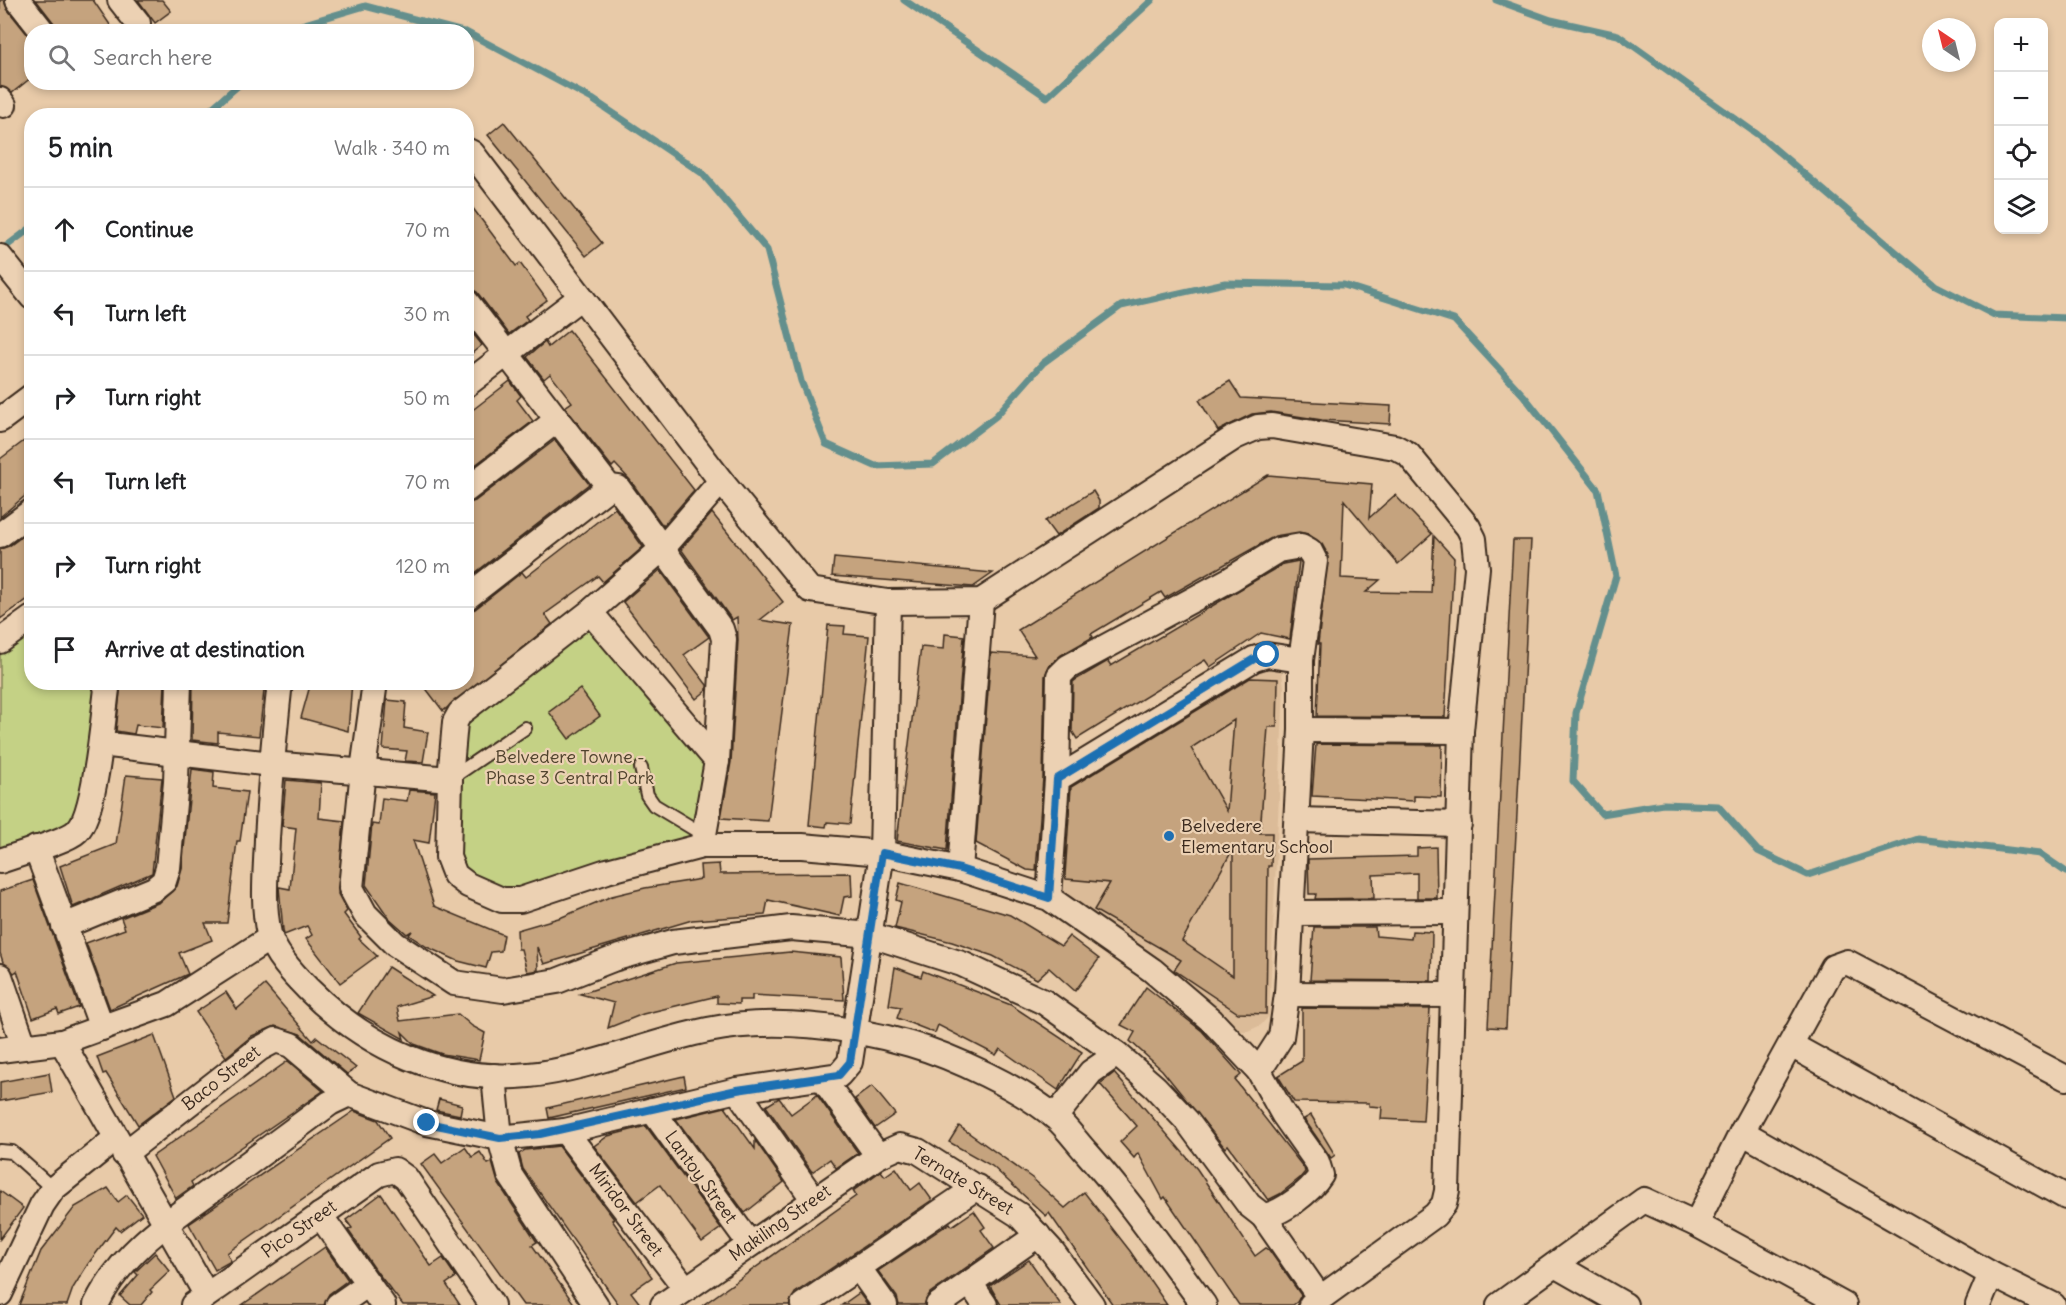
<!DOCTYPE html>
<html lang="en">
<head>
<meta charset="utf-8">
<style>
	:root { --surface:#fff; --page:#f2f2f2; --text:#202124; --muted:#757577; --line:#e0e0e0 }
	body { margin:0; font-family:Delius,sans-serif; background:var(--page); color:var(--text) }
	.controls { position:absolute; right:18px; top:18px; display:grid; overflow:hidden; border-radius:12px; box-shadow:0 3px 9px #0003 }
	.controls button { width:54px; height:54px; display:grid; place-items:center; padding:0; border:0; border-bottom:2px solid var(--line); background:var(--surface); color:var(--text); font:30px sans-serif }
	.compass { position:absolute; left:1922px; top:18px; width:54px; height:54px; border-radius:50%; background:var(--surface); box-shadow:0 3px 9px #0003; rotate:325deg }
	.stop { position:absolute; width:18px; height:18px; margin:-14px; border:4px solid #1f6fb2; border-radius:50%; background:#fff }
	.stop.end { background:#1f6fb2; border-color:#fff; box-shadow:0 2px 6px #0008 }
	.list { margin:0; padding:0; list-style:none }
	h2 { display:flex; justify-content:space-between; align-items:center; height:78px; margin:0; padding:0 24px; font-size:26px }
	h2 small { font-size:20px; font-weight:400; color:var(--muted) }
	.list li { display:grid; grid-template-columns:39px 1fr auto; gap:18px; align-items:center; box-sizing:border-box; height:84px; padding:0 24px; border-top:2px solid var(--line) }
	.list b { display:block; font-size:22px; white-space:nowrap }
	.list em { font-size:20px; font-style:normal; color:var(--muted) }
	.icon { flex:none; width:33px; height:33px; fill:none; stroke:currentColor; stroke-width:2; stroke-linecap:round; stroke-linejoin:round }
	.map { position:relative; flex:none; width:2066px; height:1305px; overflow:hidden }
	.search { position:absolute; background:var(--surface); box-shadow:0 3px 9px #0003; left:24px; top:24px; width:450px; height:66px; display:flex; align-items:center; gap:15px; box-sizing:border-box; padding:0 21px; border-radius:24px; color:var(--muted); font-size:22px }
	.panel { position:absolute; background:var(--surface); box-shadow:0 3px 9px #0003; left:24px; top:108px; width:450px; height:582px; border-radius:24px }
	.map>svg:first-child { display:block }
	.built { fill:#dbbb98 }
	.green { fill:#c4d185; stroke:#807e52; stroke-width:1.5 }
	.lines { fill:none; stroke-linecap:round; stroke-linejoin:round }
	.stream { stroke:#648f8d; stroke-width:7 }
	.building { fill:#c5a37e; stroke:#3b2a1e; stroke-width:1.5; fill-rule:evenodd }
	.service-casing { stroke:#3b2a1e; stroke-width:16 }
	.minor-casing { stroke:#3b2a1e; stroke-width:28 }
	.service { stroke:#ecd1b3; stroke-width:12 }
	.minor { stroke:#ecd1b3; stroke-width:24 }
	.route { stroke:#1f6fb2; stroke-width:8 }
	.poi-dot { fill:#1f6fb2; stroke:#ecd1b3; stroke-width:2 }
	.labels { text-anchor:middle; stroke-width:4.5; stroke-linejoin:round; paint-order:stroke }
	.park-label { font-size:18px; fill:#50432d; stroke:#ecd1b3 }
	.poi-label { font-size:18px; fill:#3b2a1e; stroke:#ecd1b3; text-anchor:start }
	.street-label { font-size:18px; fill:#3b2a1e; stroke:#ecd1b3 }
</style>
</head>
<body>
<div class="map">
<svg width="2066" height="1305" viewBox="0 0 2066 1305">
	<rect width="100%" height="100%" fill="#e8caa8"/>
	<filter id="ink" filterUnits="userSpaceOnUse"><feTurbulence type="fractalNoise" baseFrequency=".0167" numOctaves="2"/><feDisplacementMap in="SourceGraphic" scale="12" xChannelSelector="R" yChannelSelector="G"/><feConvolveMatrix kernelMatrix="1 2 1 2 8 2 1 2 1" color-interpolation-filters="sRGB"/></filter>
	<g filter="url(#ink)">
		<path class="built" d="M1273 663 1282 673 1284 687 1269 1016 1261 1025 1248 1031H1235L1059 899 1065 781 1255 665Z"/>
		<g class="green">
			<path d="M586 615 717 761 702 846 520 900 455 875V722Z"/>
			<path d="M31 618 32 682 95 683 97 694 80 812 71 827 0 854V641Z"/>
		</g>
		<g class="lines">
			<g class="stream">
				<path d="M904 0 1047 97 1152 0"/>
				<path d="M1496 0 1551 20 1618 35 1761 137 1935 285 1994 315 2066 318"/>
				<path d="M295 32 301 25 365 6 463 32"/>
				<path d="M466 32 592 99 702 173 767 250 801 381 826 444 875 466 933 464 996 416 1043 363 1121 306 1225 283 1344 285 1454 320 1524 396 1598 490 1616 576 1576 713 1573 781 1602 814 1663 804 1718 806 1758 851 1808 875 1918 839 2040 854 2066 872"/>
				<path d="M203 116 242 82"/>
				<path d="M0 251 32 227"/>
			</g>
		</g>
		<g class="building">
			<path d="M0 0H4L7 9 32 40V77L12 93 0 86Z"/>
			<path d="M36 0H93L115 32H57L54 23Z"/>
			<path d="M138 0H162L171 11 155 23Z"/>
			<path d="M504 122 602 243 586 256 488 135Z"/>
			<path d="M466 199 516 266 520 263 547 300 525 316 528 320 509 334 477 292 466 287Z"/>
			<path d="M466 325 482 345 466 358Z"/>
			<path d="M569 330 694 490 663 526 630 480 615 464 612 467 565 407 572 402 550 374 544 379 527 357 545 342 548 347Z"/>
			<path d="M510 381 521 396 517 400 533 421 466 472V415Z"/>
			<path d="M1230 381 1241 398 1391 406 1390 424 1322 420 1271 412 1252 414 1218 431 1199 400Z"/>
			<path d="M32 435V490L0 517V459Z"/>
			<path d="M555 440 589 484 466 580V504L475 501Z"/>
			<path d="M1268 475 1372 484 1369 518 1395 495 1432 534 1398 564 1344 500 1341 578 1380 580 1366 592 1431 593 1434 536 1454 558 1445 717 1317 716 1320 644H1318L1328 555 1322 544 1308 534 1299 532 1275 536 1165 598 1161 592 1091 634 1093 637 1061 655 1049 666 1045 676 1043 778 1036 871 1027 870 976 843 991 653 1035 656 1018 630Z"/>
			<path d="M1093 491 1099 501V508L1056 536 1045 521Z"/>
			<path d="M615 508 643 547 603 582 598 576 545 614 552 624 443 711 421 682H466V612L475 609 522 572 526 577Z"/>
			<path d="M712 513 783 602 760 620 793 625 768 821 721 818 731 762 738 640 737 617 732 620 681 549Z"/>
			<path d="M31 530 32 596 0 619V549L9 546Z"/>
			<path d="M1513 540H1531L1506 1028 1488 1027Z"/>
			<path d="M834 558 993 573 973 587 832 576Z"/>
			<path d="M1299 561 1290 639 1261 633 1210 667 1205 660 1077 739 1072 731 1073 682 1077 679 1108 661 1111 666 1283 564Z"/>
			<path d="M660 570 709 637 684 655 707 685V690L696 699 623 602Z"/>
			<path d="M828 625 845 626 844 634 869 636 850 824 827 822 826 827 809 825Z"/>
			<path d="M945 634 964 636 947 850 897 841 921 647 944 649Z"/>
			<path d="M1250 678 1278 679 1277 727H1268L1260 833H1272L1271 866H1268L1266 1014 1238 1013 1174 970 1181 960 1094 910 1110 883 1066 879 1065 875 1071 787ZM1234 720 1227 811 1191 748ZM1233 849V976L1182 941Z"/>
			<path d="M121 682 165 683 163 728 136 725 134 734 116 731Z"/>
			<path d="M193 682H265L259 736 218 732V743L192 740Z"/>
			<path d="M311 682H352L348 731 301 718Z"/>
			<path d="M580 689 600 716 569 739 549 712Z"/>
			<path d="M387 700 406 702 404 728 428 732 423 762 405 761 407 751 383 749Z"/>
			<path d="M1316 744 1442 745 1441 797 1414 796V801L1312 796Z"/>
			<path d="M192 769 214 772 213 788 247 792 240 841H237L227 923H205L212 940 179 953 188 974 110 1009 86 943 125 929 121 918 160 902 177 886 182 869Z"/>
			<path d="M126 775 162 778 152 873 73 907 60 866 116 844Z"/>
			<path d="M286 780 321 783 319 818 344 821 338 894 347 911 344 914 361 937 359 939 377 956 340 983 306 939 312 935 307 926 284 935 283 930 279 887 290 889 296 828 282 826Z"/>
			<path d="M409 790 435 792 429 843 413 840 434 906 504 935 501 951 491 952 486 968 458 961 427 947 409 935 412 931 407 934 389 918 366 885 372 824 379 825 382 798 407 801Z"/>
			<path d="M1436 847 1437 898H1417V873L1373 875 1374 898 1315 899 1316 894H1309L1308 859 1417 856V848Z"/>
			<path d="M719 864 720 874 851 873 852 896 844 897 840 916 768 900 765 915 692 920 544 964 537 947 538 970 527 972 521 949H518L517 930 562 917 612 896 645 888 701 879 700 865Z"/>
			<path d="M33 880 79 1007 59 1014 57 1009 33 1018 17 971 14 973 3 962 0 953V891Z"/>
			<path d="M900 883 1010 915 1061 946 1069 936 1099 959 1075 991 1049 968 1037 979 993 956 952 942 895 928 901 902 896 900Z"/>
			<path d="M1314 927H1375L1376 936 1411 939 1412 931 1432 932 1431 981 1310 980Z"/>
			<path d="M790 952 841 957 844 1000 752 995V1000H739V1004L717 1003V996L643 1014 608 1028 614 1003 580 994 676 963Z"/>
			<path d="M388 967 433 996 397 1007 400 1021 458 1014 472 1026 485 1033 479 1060 442 1054 414 1044 402 1032 404 1039 358 1013Z"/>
			<path d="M895 967 921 977 923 971 1011 1005 1082 1052 1058 1090 1000 1049 996 1055 938 1025 935 1033 897 1018 901 1007 889 1005Z"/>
			<path d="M265 985 313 1041 317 1037 356 1068 347 1074 300 1034 275 1026 252 1036 226 1057 196 1012 226 992 237 1009Z"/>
			<path d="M1146 987 1202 1031 1241 1075 1235 1080 1304 1168 1305 1172 1300 1178 1280 1194 1268 1200 1228 1145 1225 1148 1162 1070 1130 1041 1135 1032 1121 1025Z"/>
			<path d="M1302 1008 1430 1009 1423 1121 1381 1119 1382 1107 1369 1106V1103L1294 1102 1278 1076 1302 1061Z"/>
			<path d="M154 1035 176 1096 138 1125 106 1073 103 1074 97 1057Z"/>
			<path d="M288 1061 323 1091 191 1182 193 1186 176 1198 153 1156Z"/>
			<path d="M49 1073 52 1092 0 1101V1082Z"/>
			<path d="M1114 1073 1197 1169 1255 1256 1266 1248 1269 1250 1301 1295 1297 1302 1293 1305H1239L1165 1197 1163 1199 1138 1153 1134 1158 1120 1142 1137 1126 1100 1084Z"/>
			<path d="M684 1076 686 1087 549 1118 547 1108Z"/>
			<path d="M872 1086 895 1114 875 1128 855 1099Z"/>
			<path d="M817 1095 858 1153 836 1168 830 1159 812 1172 766 1106 779 1098 791 1114Z"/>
			<path d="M439 1099 462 1105 460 1115 436 1110Z"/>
			<path d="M725 1107 755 1149V1140L784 1182 745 1213 676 1119Z"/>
			<path d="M354 1111 378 1120 390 1138 227 1253 231 1261 215 1270 189 1224Z"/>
			<path d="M1311 1115 1335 1155 1331 1158 1304 1119Z"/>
			<path d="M646 1126 721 1228 702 1242 660 1185 637 1202 594 1146 608 1136Z"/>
			<path d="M959 1126 1032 1178 1065 1208 1084 1192 1130 1251 1167 1305H1113L1049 1213 1046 1216 992 1166 949 1142Z"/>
			<path d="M559 1146 614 1219 612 1220 652 1277 631 1292 641 1305H619L523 1169 519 1154 525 1150Z"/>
			<path d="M465 1147 472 1157 480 1152 488 1164 492 1162 498 1183 537 1242 532 1245 575 1305H523L421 1164 435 1154 442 1163Z"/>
			<path d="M896 1168 911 1190 920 1183 932 1200 795 1293 789 1305H703L856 1196 853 1191 881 1171 885 1176Z"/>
			<path d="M108 1188 118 1202 127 1195 142 1214 120 1231 116 1227 88 1264 73 1288 67 1305H19L41 1251 75 1207Z"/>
			<path d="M0 1191 23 1208 0 1239Z"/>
			<path d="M381 1194 431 1266 443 1258 456 1277 446 1284 460 1305H403L377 1272 348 1230 352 1228 346 1220Z"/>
			<path d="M974 1211 985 1227 981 1230 994 1248 930 1293 924 1305H899L897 1297 878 1271 950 1223 952 1226Z"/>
			<path d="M325 1247 348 1280 329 1294 324 1305H242Z"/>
			<path d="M155 1253 170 1271 150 1290 152 1292 141 1305H130L120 1296 138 1275 135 1272Z"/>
			<path d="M1029 1260 1061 1305H1001L990 1286Z"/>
			<path d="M859 1293 868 1305H842Z"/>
		</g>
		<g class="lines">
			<defs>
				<g id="service">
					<path d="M641 768 647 795 654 805 704 835"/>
					<path d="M450 779 525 728"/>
					<path d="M0 1151 12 1152 53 1189"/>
				</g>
				<g id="minor">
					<path d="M18 0 43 32"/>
					<path d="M120 0 138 23"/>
					<path d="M0 100 4 105"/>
					<path d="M466 150 472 153 721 481 810 590 888 602 981 601 1235 437 1258 427 1272 426 1395 447 1408 454 1468 527 1474 539 1477 568 1461 731 1447 1191 1444 1204 1435 1215 1311 1305"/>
					<path d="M0 257 32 297"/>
					<path d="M466 301 609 487"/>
					<path d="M466 385 581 297"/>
					<path d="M0 420 32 396"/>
					<path d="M466 490 557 420"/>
					<path d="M0 535 32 511"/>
					<path d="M466 598 609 487 618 488 721 629 724 639 717 761"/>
					<path d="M590 612 717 761 702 846 607 871 520 900H502L468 885 455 875 448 857 450 779 455 722 460 713 590 612 663 548 721 481"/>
					<path d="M0 641 32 618"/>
					<path d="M280 682C274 735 270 786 267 839 266 871 262 902 269 934 274 954 294 975 308 989 367 1048 445 1084 529 1075 590 1069 648 1042 708 1030 773 1017 847 1026 910 1044 952 1056 1023 1089 1056 1118 1067 1128 1077 1142 1087 1153 1130 1201 1166 1254 1204 1305"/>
					<path d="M375 682 363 770 351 888 365 914 395 944 454 983 503 990 557 981 613 959 673 942 791 928 871 935 962 964 1044 1002 1117 1054"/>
					<path d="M1301 730 1461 731"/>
					<path d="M101 744 271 764 450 779"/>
					<path d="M1057 779 1059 676 1068 667 1231 579 1278 550 1301 546 1310 551 1315 561 1301 660"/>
					<path d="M1297 820 1459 824"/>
					<path d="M702 846H802L882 853 960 869 1049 898 1152 970 1212 1021 1259 1071 1281 1037 1287 994 1301 730V660L1267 655 1254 659 1057 779 1049 898"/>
					<path d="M36 848 102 1028"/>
					<path d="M0 861C16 855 67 841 77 831 96 813 103 718 107 689L104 682"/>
					<path d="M960 869 981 601"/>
					<path d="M1292 913 1454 912"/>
					<path d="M64 926 154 889 164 881 168 868 176 782 179 682"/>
					<path d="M0 976 24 1046"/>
					<path d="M1287 994 1452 995"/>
					<path d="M62 1042 206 1294"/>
					<path d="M1791 1045 2066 1197"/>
					<path d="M0 1050 62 1042 167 1004 270 938"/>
					<path d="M1259 1071 1283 1114 1317 1162 1321 1175C1311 1191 1282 1214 1263 1216"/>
					<path d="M494 1076 500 1138 510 1175 596 1305"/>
					<path d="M823 1079 878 1156"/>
					<path d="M737 1090 814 1200"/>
					<path d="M652 1110 750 1244"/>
					<path d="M1055 1117 1091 1072 1117 1054 1155 1087 1187 1121 1249 1205 1263 1216 1320 1298"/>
					<path d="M565 1131 686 1289"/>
					<path d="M1742 1132 1991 1274 2053 1305"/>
					<path d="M124 1154 259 1049 276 1040 291 1045 349 1094 427 1123 500 1138 565 1131 737 1090 839 1075 850 1062 882 853 888 602"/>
					<path d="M320 1215 383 1305"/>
					<path d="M1696 1224 1742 1132 1833 967 1847 962 2066 1078"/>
					<path d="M1555 1265 1625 1305"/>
					<path d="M858 1267 885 1305"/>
					<path d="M970 1283 985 1305"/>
					<path d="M0 1294 42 1205 53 1189 115 1139"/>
					<path d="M96 1305C122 1250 175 1217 223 1182 259 1155 295 1129 330 1103L349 1094"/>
					<path d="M193 1305 379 1174 395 1170 406 1178 492 1305"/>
					<path d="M338 1305 368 1284"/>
					<path d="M663 1305 878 1156 900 1146 918 1151 1019 1215 1052 1251 1092 1305"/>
					<path d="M803 1305 977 1187"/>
					<path d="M938 1305 1038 1235"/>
					<path d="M1499 1305 1644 1200 1696 1224 1844 1305"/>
					<path d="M1978 1305 1991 1274"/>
				</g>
			</defs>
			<use href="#service" class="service-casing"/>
			<use href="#minor" class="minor-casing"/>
			<use href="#service" class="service"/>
			<use href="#minor" class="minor"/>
		</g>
	</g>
	<g class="lines" filter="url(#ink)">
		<path class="route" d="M427 1123 500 1138 540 1134 737 1090 839 1075 850 1062 882 853 960 869 1049 898 1057 779 1254 659 1267 655"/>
	</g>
	<circle class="poi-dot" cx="1169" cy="836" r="6"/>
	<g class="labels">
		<g class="park-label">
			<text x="570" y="763">Belvedere Towne -<tspan x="570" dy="21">Phase 3 Central Park</tspan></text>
		</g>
		<g class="poi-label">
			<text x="1181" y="832">Belvedere<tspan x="1181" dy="21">Elementary School</tspan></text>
		</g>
		<g class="street-label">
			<text transform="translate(221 1078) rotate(-38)" y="6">Baco Street</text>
			<text transform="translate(701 1177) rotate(54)" y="6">Lantoy Street</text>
			<text transform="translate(963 1181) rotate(31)" y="6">Ternate Street</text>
			<text transform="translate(626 1210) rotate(53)" y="6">Miridor Street</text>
			<text transform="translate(780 1223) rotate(-35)" y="6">Makiling Street</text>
			<text transform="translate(299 1229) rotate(-35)" y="6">Pico Street</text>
		</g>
	</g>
</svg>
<div class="controls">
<button>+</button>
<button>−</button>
<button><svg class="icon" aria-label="locate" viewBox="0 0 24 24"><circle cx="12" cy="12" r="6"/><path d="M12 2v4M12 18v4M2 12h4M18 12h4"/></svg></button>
<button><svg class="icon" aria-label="layers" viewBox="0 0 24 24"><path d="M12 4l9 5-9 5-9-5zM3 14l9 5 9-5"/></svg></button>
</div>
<svg class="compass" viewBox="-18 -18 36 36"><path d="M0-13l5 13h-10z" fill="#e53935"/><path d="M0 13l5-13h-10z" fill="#757577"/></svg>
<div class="stop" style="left:1267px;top:655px"></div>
<div class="stop end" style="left:427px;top:1123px"></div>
<div class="search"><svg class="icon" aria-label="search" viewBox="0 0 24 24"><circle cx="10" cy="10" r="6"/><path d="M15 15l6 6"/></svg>Search here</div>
<section class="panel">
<h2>5 min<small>Walk · 340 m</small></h2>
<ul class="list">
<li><svg class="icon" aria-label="ahead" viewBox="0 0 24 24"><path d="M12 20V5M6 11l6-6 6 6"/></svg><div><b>Continue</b></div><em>70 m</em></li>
<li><svg class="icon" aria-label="left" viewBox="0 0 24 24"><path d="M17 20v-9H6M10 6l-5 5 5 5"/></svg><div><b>Turn left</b></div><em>30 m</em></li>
<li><svg class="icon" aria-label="right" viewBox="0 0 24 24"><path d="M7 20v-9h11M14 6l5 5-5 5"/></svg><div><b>Turn right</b></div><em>50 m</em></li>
<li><svg class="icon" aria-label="left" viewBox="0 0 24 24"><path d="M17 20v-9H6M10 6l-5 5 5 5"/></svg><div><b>Turn left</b></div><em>70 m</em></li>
<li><svg class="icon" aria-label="right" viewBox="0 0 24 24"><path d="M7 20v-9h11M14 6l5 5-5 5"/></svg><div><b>Turn right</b></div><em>120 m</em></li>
<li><svg class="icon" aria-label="arrive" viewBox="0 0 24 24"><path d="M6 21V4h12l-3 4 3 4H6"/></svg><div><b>Arrive at destination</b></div></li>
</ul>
</section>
</div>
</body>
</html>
